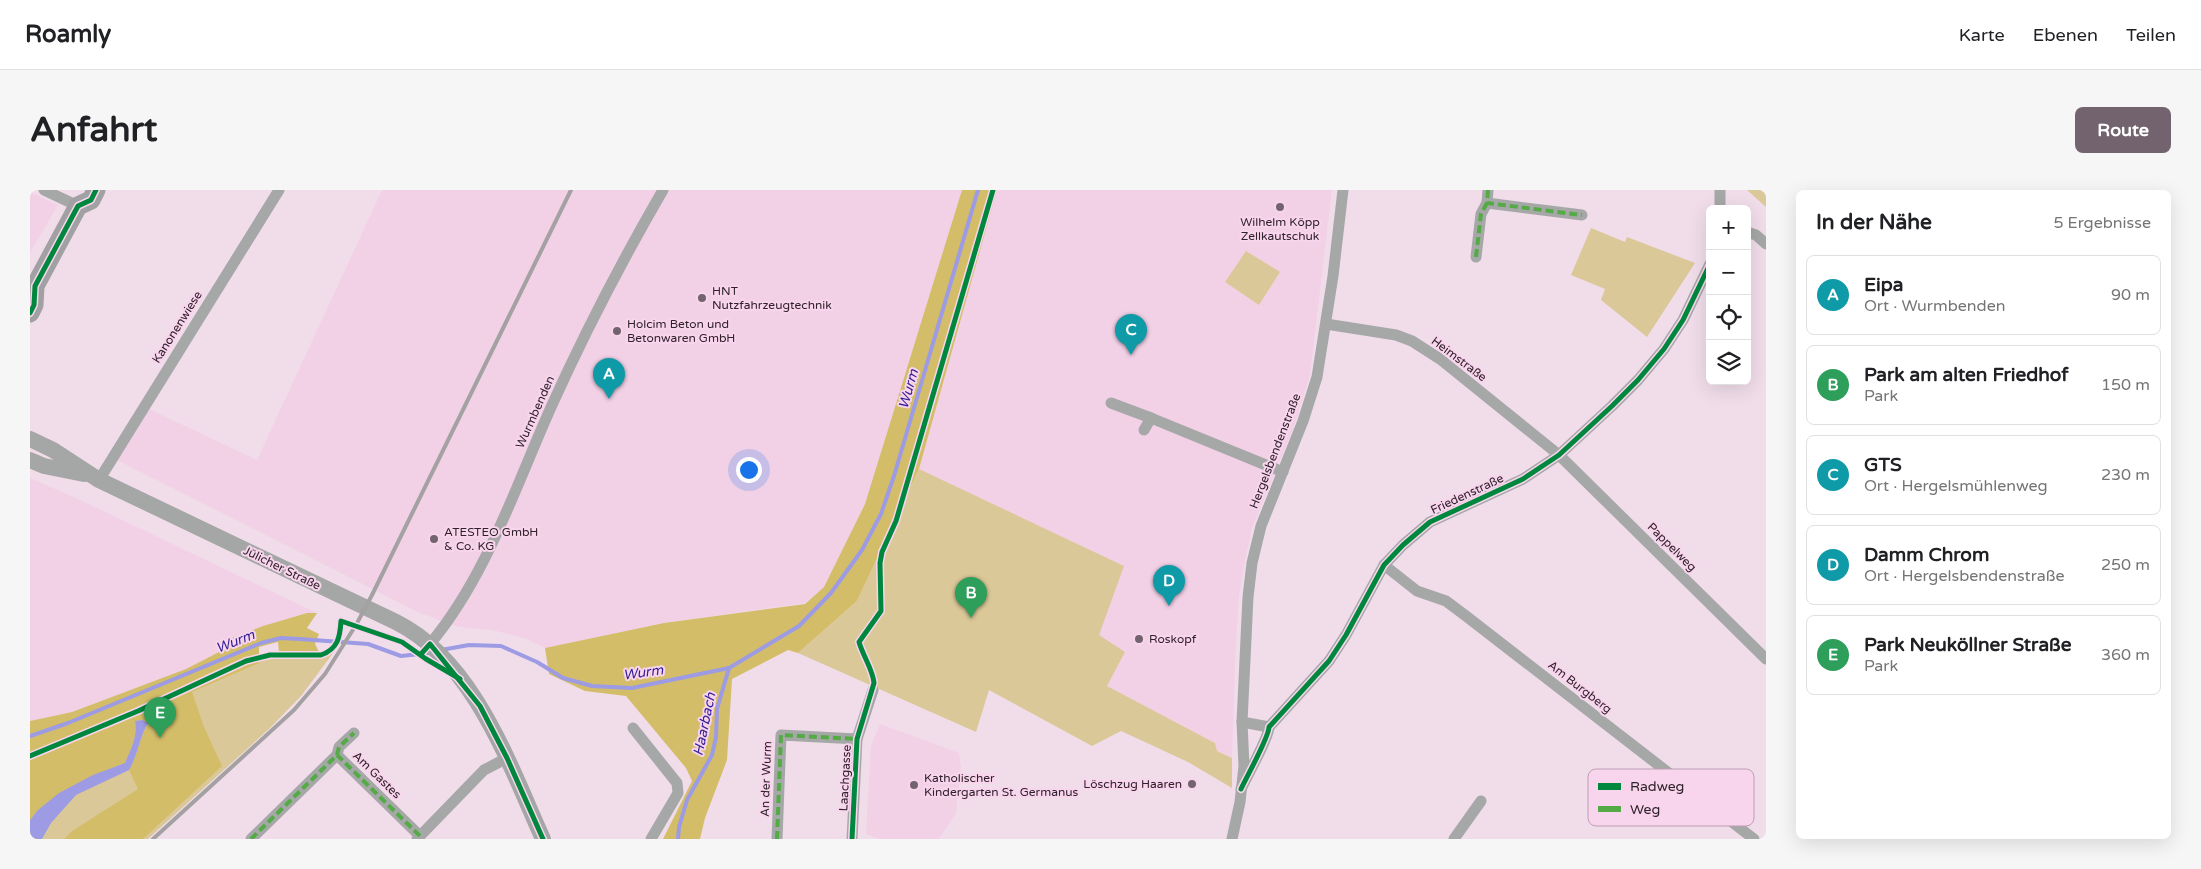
<!DOCTYPE html>
<html lang="de">
<head>
<meta charset="utf-8">
<style>
	:root { --surface:#fff; --page:#f6f6f6; --text:#202124; --muted:#757577; --line:#e0e0e0; --accent:#73636e }
	body { margin:0; font-family:"Varela Round",sans-serif; background:var(--page); color:var(--text) }
	.controls { position:absolute; right:15px; top:15px; display:grid; overflow:hidden; border-radius:8px; box-shadow:0 5px 20px #0002 }
	.controls button { width:45px; height:45px; display:grid; place-items:center; padding:0; border:0; border-bottom:1px solid var(--line); background:var(--surface); color:var(--text); font:25px sans-serif }
	.you { position:absolute; left:718px; top:279px; width:18px; height:18px; margin:-12px; border:4px solid #fff; border-radius:50%; background:#1a73e8; box-shadow:0 0 0 8px #1a73e833 }
	.badge { display:grid; place-items:center; width:32px; height:32px; border-radius:50%; background:var(--accent); color:#fff; font-size:16px; font-weight:700 }
	.pin { position:absolute; translate:-50% -41px; filter:drop-shadow(0 1px 2px #0008) }
	.pin::after { content:''; position:absolute; top:26px; width:18px; height:15px; background:inherit; clip-path:polygon(0 0,100% 0,50% 100%) }
	.list { margin:0; padding:0; list-style:none }
	h2 { display:flex; justify-content:space-between; align-items:center; height:65px; margin:0; padding:0 20px; font-size:21px }
	h2 small { font-size:16px; font-weight:400; color:var(--muted) }
	.list li { display:grid; grid-template-columns:32px 1fr auto; gap:15px; align-items:center; box-sizing:border-box; height:80px; margin:0 10px 10px; padding:0 10px; border:1px solid var(--line); border-radius:8px }
	.list b { display:block; font-size:19px; white-space:nowrap }
	.list p { margin:0; font-size:16px; white-space:nowrap; color:var(--muted) }
	.list em { font-size:16px; font-style:normal; color:var(--muted) }
	.icon { flex:none; width:28px; height:28px; fill:none; stroke:currentColor; stroke-width:2; stroke-linecap:round; stroke-linejoin:round }
	.map { position:relative; flex:none; width:1736px; height:649px; overflow:hidden; border-radius:8px }
	header { display:flex; align-items:center; gap:30px; box-sizing:border-box; height:70px; padding:0 25px; background:var(--surface); border-bottom:1px solid var(--line) }
	header strong { font-size:24px }
	nav { display:flex; gap:28px; margin-inline-start:auto; font-size:18px }
	.intro { display:flex; align-items:center; justify-content:space-between; box-sizing:border-box; height:120px; padding:0 30px }
	h1 { margin:0; font-size:35px }
	.button { padding:12px 22px; border-radius:8px; background:var(--accent); color:#fff; font-size:18px; font-weight:700 }
	main { display:flex; gap:30px; padding:0 30px }
	aside { flex:1; background:var(--surface); border-radius:8px; box-shadow:0 5px 20px #0002 }
	.map>svg:first-child { display:block }
	.built { fill:#f2d1e7 }
	.green { fill:#dbc898 }
	.forest { fill:#d3bd69 }
	.water { fill:#9c9be4 }
	.lines { fill:none; stroke-linecap:round; stroke-linejoin:round }
	.stream { stroke:#9c9be4; stroke-width:4 }
	.street { stroke:#a6a8a8; stroke-width:11 }
	.secondary { stroke:#a5a6a6; stroke-width:16 }
	.primary { stroke:#a1a1a3; stroke-width:19 }
	.rail { stroke:#a4a1a3; stroke-width:4 }
	.quiet { stroke:#54aa44; stroke-width:4; stroke-dasharray:8 4; stroke-linecap:butt }
	.cycleway-casing { stroke:#f9d5ed; stroke-width:8 }
	.cycleway { stroke:#00873e; stroke-width:5 }
	.poi-dot { fill:#73636e; stroke:#f9d5ed; stroke-width:2 }
	.labels { text-anchor:middle; stroke-width:4; stroke-linejoin:round; paint-order:stroke }
	.poi-label { font-size:12px; fill:#2f222b; stroke:#f9d5ed; text-anchor:start }
	.street-label { font-size:12px; fill:#2f222b; stroke:#f9d5ed }
	.water-label { font-size:14px; font-style:italic; fill:#301f94; stroke:#f9d5ed }
	.key { fill:#f9d5ed; stroke:#bc9fb3; stroke-width:1 }
	.key-label { font-size:14px; fill:#2f222b }
</style>
</head>
<body>
<header>
<strong>Roamly</strong>
<nav><a>Karte</a><a>Ebenen</a><a>Teilen</a></nav>
</header>
<div class="intro"><h1>Anfahrt</h1><a class="button">Route</a></div>
<main>
<div class="map">
<svg width="1736" height="649" viewBox="0 0 1736 649">
	<rect width="100%" height="100%" fill="#f1ddea"/>
	<g class="built">
		<path d="M352 0H932L835 314 794 397 775 413 634 433 515 458 494 448 462 440 429 437 390 423 87 270 119 219 227 270Z"/>
		<path d="M967 0H1302L1280 185 1264 237 1222 338 1215 371 1209 406 1206 451 1202 568 1187 561 1185 553 1077 496 1069 445 889 279Z"/>
		<path d="M0 2 28 15 0 63Z"/>
		<path d="M0 288 44 307 287 423H277L233 436 202 448 192 461 156 479 42 522 0 531Z"/>
		<path d="M850 534 929 563 931 577 926 623 909 649H849L836 644 841 556Z"/>
	</g>
	<g class="green">
		<path d="M1717 0H1736V17Z"/>
		<path d="M1561 38 1595 52 1597 47 1665 73 1617 147 1571 110 1575 99 1541 85Z"/>
		<path d="M1216 61 1250 82 1229 115 1195 92Z"/>
		<path d="M889 279 1094 376 1069 445 1095 462 1077 496 1185 553 1187 561 1202 568V598L1158 572 1091 541 1062 556 959 500 946 542 768 463 827 411Z"/>
		<path d="M304 462 271 506 240 538 118 649H0V558C80 527 159 493 240 467 260 460 280 473 304 462Z"/>
	</g>
	<g class="forest">
		<path d="M932 0H967L889 279 827 411 768 463 758 460 702 489 697 570 675 628 670 649H633L662 591 656 578 596 506 555 501 519 484 515 458 634 433 775 414 794 397 835 314Z"/>
		<path d="M277 423H287L277 438 289 444 285 454 289 462 249 463 248 452 229 457V473L162 502 174 537 192 576 113 649H34L42 641 108 599 99 580C108 565 109 548 118 534L112 530 105 531C108 546 101 559 95 573 63 585 21 603 0 630V531L42 522 156 479 191 461 202 448 233 436Z"/>
	</g>
	<path class="water" d="M112 530 118 533C109 548 108 565 99 580L46 605 21 633 12 649H0V630L8 620 29 603 63 585 95 573C101 559 108 546 105 531Z"/>
	<g class="lines">
		<g class="stream">
			<path d="M411 460 439 455 471 456 507 472 533 488 562 496 602 498 699 478 769 436 801 403 832 360 851 324 864 286 948 0"/>
			<path d="M0 546 38 533 231 453 251 448 270 449 338 454 371 466 399 463"/>
			<path d="M648 649 649 637 657 610 682 565 686 547 687 519 699 478"/>
		</g>
		<g class="street">
			<path d="M14 0 48 16"/>
			<path d="M1458 0 1457 13 1552 25"/>
			<path d="M1690 0V19"/>
			<path d="M1717 42 1726 45 1736 54"/>
			<path d="M1446 67 1451 24 1457 13"/>
			<path d="M1296 134 1366 145 1382 151 1410 169 1529 265 1736 469"/>
			<path d="M1081 213 1121 228 1114 240"/>
			<path d="M1121 228 1253 282"/>
			<path d="M69 290 249 0"/>
			<path d="M1354 375 1387 401 1416 411 1436 426 1724 649"/>
			<path d="M400 454C457 386 486 295 522 215 555 142 593 69 633 0"/>
			<path d="M1212 532 1239 537"/>
			<path d="M603 538 647 593 648 603 621 649"/>
			<path d="M307 565 309 557 324 543"/>
			<path d="M1211 599C1217 586 1239 547 1239 537L1299 471 1316 445 1354 375 1373 355 1400 332 1493 289 1529 265 1582 216 1608 190 1634 159 1653 130 1680 74"/>
			<path d="M221 649 307 565 390 646"/>
			<path d="M387 649 454 580 477 568"/>
			<path d="M747 649 751 545 827 549"/>
			<path d="M822 649 827 549 843 500"/>
			<path d="M1202 649 1210 612 1214 576 1212 532 1218 407 1222 373 1231 336 1273 231 1287 187 1303 86 1313 0"/>
			<path d="M1424 649 1451 611"/>
		</g>
		<g class="secondary">
			<path d="M0 249 23 260 69 290 366 432C444 471 479 574 513 649"/>
			<path d="M0 270 14 276 54 284"/>
		</g>
		<path class="primary" d="M0 123 4 115 5 96 48 16 61 10 66 0"/>
		<path class="rail" d="M123 649 264 520 295 484 326 435 342 405 541 0"/>
		<g class="quiet">
			<path d="M1458 0 1457 13 1552 25"/>
			<path d="M1446 67 1451 24 1457 13"/>
			<path d="M307 565 309 557 324 543"/>
			<path d="M221 649 307 565 390 646"/>
			<path d="M747 649 751 545 827 549"/>
		</g>
		<defs>
			<g id="cycleway">
				<path d="M0 123 4 115 5 96 48 16 61 10 66 0"/>
				<path d="M391 464 400 454 450 516 477 568 513 649"/>
				<path d="M0 566 108 521 216 471 240 465H291C308 459 310 447 311 431L372 452 396 469 430 489"/>
				<path d="M1211 599C1217 586 1239 547 1239 537L1299 471 1316 445 1354 375 1373 355 1400 332 1493 289 1529 265 1582 216 1608 190 1634 159 1653 130 1680 74"/>
				<path d="M822 649 827 549 844 493C843 480 833 466 829 452L851 421 850 373 852 362 866 331 963 0"/>
			</g>
		</defs>
		<use href="#cycleway" class="cycleway-casing"/>
		<use href="#cycleway" class="cycleway"/>
	</g>
	<g class="poi-dot">
		<circle cx="1250" cy="17" r="5"/>
		<circle cx="672" cy="108" r="5"/>
		<circle cx="587" cy="141" r="5"/>
		<circle cx="404" cy="349" r="5"/>
		<circle cx="1109" cy="449" r="5"/>
		<circle cx="1162" cy="594" r="5"/>
		<circle cx="884" cy="595" r="5"/>
	</g>
	<g class="labels">
		<g class="poi-label">
			<text x="1250" y="36" text-anchor="middle">Wilhelm Köpp<tspan x="1250" dy="14">Zellkautschuk</tspan></text>
			<text x="682" y="105">HNT<tspan x="682" dy="14">Nutzfahrzeugtechnik</tspan></text>
			<text x="597" y="138">Holcim Beton und<tspan x="597" dy="14">Betonwaren GmbH</tspan></text>
			<text x="414" y="346">ATESTEO GmbH<tspan x="414" dy="14">&amp; Co. KG</tspan></text>
			<text x="1119" y="453">Roskopf</text>
			<text x="894" y="592">Katholischer<tspan x="894" dy="14">Kindergarten St. Germanus</tspan></text>
			<text x="1152" y="598" text-anchor="end">Löschzug Haaren</text>
		</g>
		<g class="street-label">
			<text transform="translate(147 137) rotate(-58)" y="4">Kanonenwiese</text>
			<text transform="translate(1429 169) rotate(37)" y="4">Heimstraße</text>
			<text transform="translate(505 222) rotate(-66)" y="4">Wurmbenden</text>
			<text transform="translate(1245 261) rotate(-69)" y="4">Hergelsbendenstraße</text>
			<text transform="translate(1437 304) rotate(-25)" y="4">Friedenstraße</text>
			<text transform="translate(1642 357) rotate(45)" y="4">Pappelweg</text>
			<text transform="translate(252 378) rotate(26)" y="4">Jülicher Straße</text>
			<text transform="translate(1550 497) rotate(38)" y="4">Am Burgberg</text>
			<text transform="translate(347 585) rotate(44)" y="4">Am Gastes</text>
			<text transform="translate(815 588) rotate(-87)" y="4">Laachgasse</text>
			<text transform="translate(736 589) rotate(-88)" y="4">An der Wurm</text>
		</g>
		<g class="water-label">
			<text transform="translate(878 199) rotate(-74)" y="5">Wurm</text>
			<text transform="translate(205 451) rotate(-21)" y="5">Wurm</text>
			<text transform="translate(613 482) rotate(-8)" y="5">Wurm</text>
			<text transform="translate(674 534) rotate(-78)" y="5">Haarbach</text>
		</g>
	</g>
	<rect x="1558" y="579" width="166" height="57" rx="8" class="key"/>
	<rect x="1568" y="593" width="23" height="7" fill="#00873e"/>
	<rect x="1568" y="616" width="23" height="6" fill="#54aa44"/>
	<g class="key-label">
		<text x="1600" y="601">Radweg</text>
		<text x="1600" y="624">Weg</text>
	</g>
</svg>
<div class="controls">
<button>+</button>
<button>−</button>
<button><svg class="icon" aria-label="locate" viewBox="0 0 24 24"><circle cx="12" cy="12" r="6"/><path d="M12 2v4M12 18v4M2 12h4M18 12h4"/></svg></button>
<button><svg class="icon" aria-label="layers" viewBox="0 0 24 24"><path d="M12 4l9 5-9 5-9-5zM3 14l9 5 9-5"/></svg></button>
</div>
<div class="you"></div>
<div class="pin badge" style="left:579px;top:209px;background:#0f9aa8">A</div>
<div class="pin badge" style="left:941px;top:428px;background:#2e9e5b">B</div>
<div class="pin badge" style="left:1101px;top:165px;background:#0f9aa8">C</div>
<div class="pin badge" style="left:1139px;top:416px;background:#0f9aa8">D</div>
<div class="pin badge" style="left:130px;top:548px;background:#2e9e5b">E</div>
</div>
<aside>
<h2>In der Nähe<small>5 Ergebnisse</small></h2>
<ul class="list">
<li><span class="badge" style="background:#0f9aa8">A</span><div><b>Eipa</b><p>Ort · Wurmbenden</p></div><em>90 m</em></li>
<li><span class="badge" style="background:#2e9e5b">B</span><div><b>Park am alten Friedhof</b><p>Park</p></div><em>150 m</em></li>
<li><span class="badge" style="background:#0f9aa8">C</span><div><b>GTS</b><p>Ort · Hergelsmühlenweg</p></div><em>230 m</em></li>
<li><span class="badge" style="background:#0f9aa8">D</span><div><b>Damm Chrom</b><p>Ort · Hergelsbendenstraße</p></div><em>250 m</em></li>
<li><span class="badge" style="background:#2e9e5b">E</span><div><b>Park Neuköllner Straße</b><p>Park</p></div><em>360 m</em></li>
</ul>
</aside>
</main>
</body>
</html>
